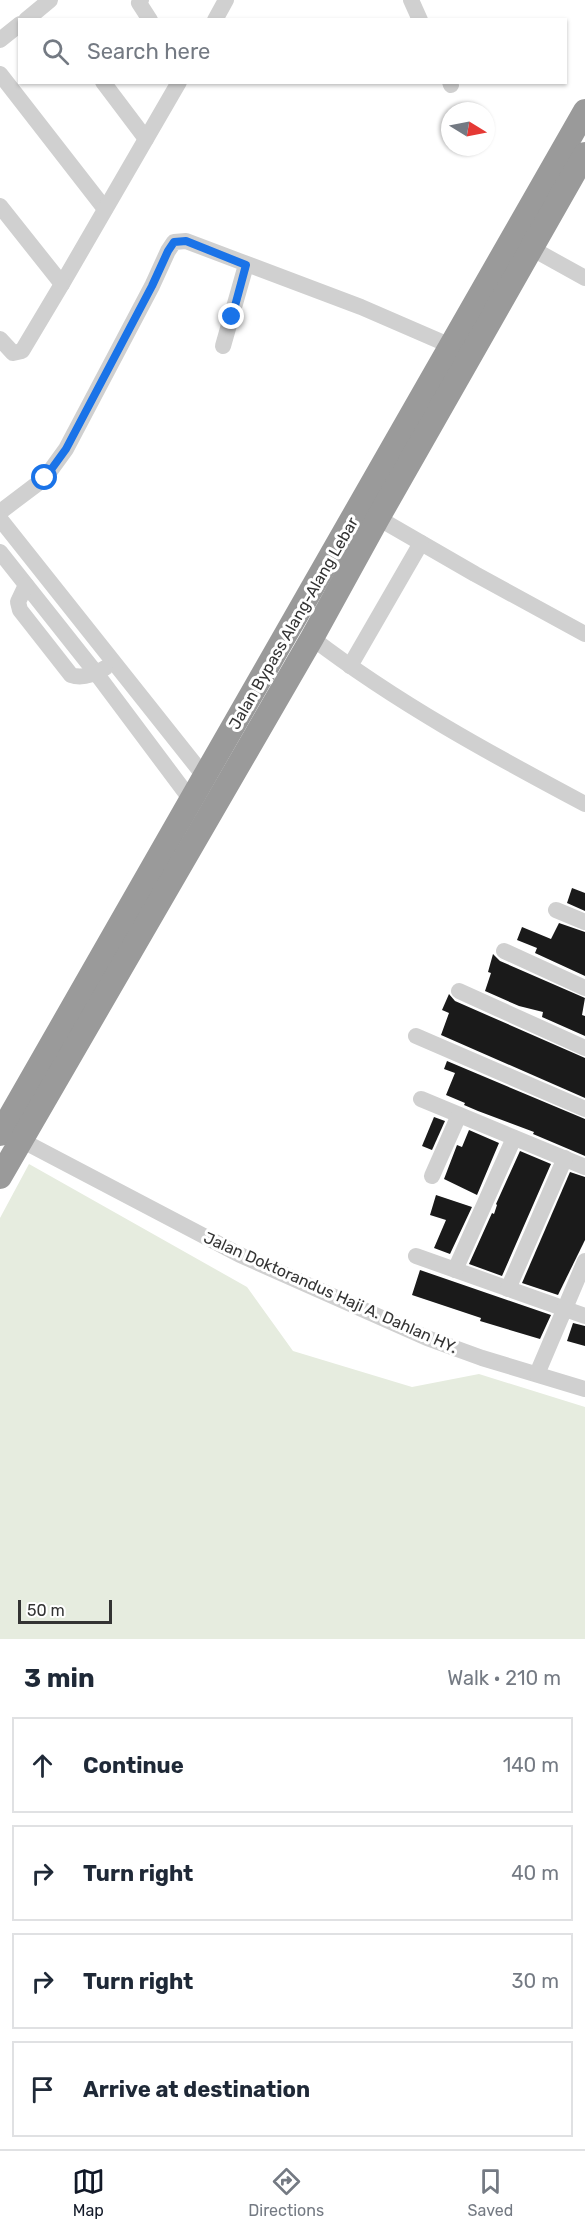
<!DOCTYPE html>
<html lang="en">
<head>
<meta charset="utf-8">
<style>
	:root { --surface:#fff; --page:#f6f6f7; --text:#1f2937; --muted:#747a83; --line:#e0e1e3; --accent:#111827 }
	body { margin:0; font-family:Rubik,sans-serif; background:var(--page); color:var(--text) }
	.compass { position:absolute; left:441px; top:102px; width:54px; height:54px; border-radius:50%; background:var(--surface); box-shadow:0 2px 4px #0004; rotate:100deg }
	.scale { position:absolute; left:18px; bottom:15px; width:94px; box-sizing:border-box; padding-left:6px; border:3px solid #333; border-top:0; font-size:16px; line-height:21px; white-space:nowrap; color:#333; -webkit-text-stroke:4px #fff; paint-order:stroke }
	.stop { position:absolute; width:18px; height:18px; margin:-14px; border:4px solid #1a73e8; border-radius:50%; background:#fff }
	.stop.end { background:#1a73e8; border-color:#fff; box-shadow:0 2px 6px #0008 }
	.list { margin:0; padding:0; list-style:none }
	h2 { display:flex; justify-content:space-between; align-items:center; height:78px; margin:0; padding:0 24px; font-size:26px }
	h2 small { font-size:20px; font-weight:400; color:var(--muted) }
	.list li { display:grid; grid-template-columns:39px 1fr auto; gap:18px; align-items:center; box-sizing:border-box; height:96px; margin:0 12px 12px; padding:0 12px; border:2px solid var(--line); border-radius:0px }
	.list b { display:block; font-size:22px; white-space:nowrap }
	.list em { font-size:20px; font-style:normal; color:var(--muted) }
	.icon { flex:none; width:33px; height:33px; fill:none; stroke:currentColor; stroke-width:2; stroke-linecap:round; stroke-linejoin:round }
	.map { position:relative; flex:none; width:585px; height:1639px; overflow:hidden }
	.search { position:absolute; background:var(--surface); box-shadow:0 2px 4px #0004; left:18px; right:18px; top:18px; height:66px; display:flex; align-items:center; gap:15px; box-sizing:border-box; padding:0 21px; border-radius:0px; color:var(--muted); font-size:22px }
	.sheet { height:510px; background:var(--surface) }
	nav { display:flex; justify-content:space-around; align-items:center; box-sizing:border-box; height:84px; border-top:2px solid var(--line); background:var(--surface); font-size:16px; color:var(--muted) }
	nav a { display:grid; justify-items:center; gap:3px }
	nav .on { color:var(--accent) }
	.map>svg:first-child { display:block }
	.green { fill:#e6ecdf }
	.building { fill:#1a1a1a }
	.lines { fill:none; stroke-linecap:round; stroke-linejoin:round }
	.minor { stroke:#d0d0d0; stroke-width:16 }
	.highway { stroke:#9a9a9a; stroke-width:24 }
	.route { stroke:#1a73e8; stroke-width:8 }
	.labels { text-anchor:middle; stroke-width:6; stroke-linejoin:round; paint-order:stroke }
	.street-label { font-size:16px; fill:#333; stroke:#fff }
</style>
</head>
<body>
<div class="map">
<svg width="585" height="1639" viewBox="0 0 585 1639">
	<rect width="100%" height="100%" fill="#fff"/>
	<path class="green" d="M29 1164 247 1287 293 1351 412 1387 479 1374 585 1407V1639H0V1218Z"/>
	<g class="building">
		<path d="M572 888 585 893V911L567 903Z"/>
		<path d="M559 923 585 932V976L535 953 537 948 517 940 522 927 551 939Z"/>
		<path d="M493 954 500 961 585 998 582 1015 585 1016V1036L542 1017 543 1012 519 1006 485 991 491 973 488 972Z"/>
		<path d="M449 994 455 1001 585 1058V1098L441 1035 449 1013 442 1010Z"/>
		<path d="M447 1061 585 1119V1156L533 1134 534 1132 478 1111 464 1105 465 1103 446 1095 455 1073 444 1069Z"/>
		<path d="M434 1117 445 1121 432 1150 422 1146Z"/>
		<path d="M469 1130 499 1143 477 1195 444 1179 457 1145 462 1147Z"/>
		<path d="M520 1151 551 1164 502 1276 469 1264 492 1213 494 1214 497 1205 496 1204Z"/>
		<path d="M570 1172 585 1177V1240L558 1295 522 1283Z"/>
		<path d="M436 1195 472 1207 450 1254 434 1248 446 1220 430 1215Z"/>
		<path d="M420 1270 551 1315 540 1339 480 1321 481 1318 412 1295Z"/>
		<path d="M573 1323 585 1326V1346L567 1341Z"/>
	</g>
	<g class="lines">
		<g class="minor">
			<path d="M141 0 139 3 150 20"/>
			<path d="M411 0 420 20"/>
			<path d="M26 20 50 0"/>
			<path d="M215 20 226 0"/>
			<path d="M0 40 20 24"/>
			<path d="M0 74 105 209"/>
			<path d="M103 82 146 139"/>
			<path d="M450 82 451 85"/>
			<path d="M0 206 62 284 179 82"/>
			<path d="M531 248 585 278"/>
			<path d="M0 339 13 353 22 351 62 284"/>
			<path d="M223 346 246 265"/>
			<path d="M0 512 45 478 66 449 152 286 168 251 174 242 186 241 361 307 451 346"/>
			<path d="M378 518 475 574 585 634"/>
			<path d="M0 519 205 777"/>
			<path d="M0 552 96 673 191 800"/>
			<path d="M26 585 18 602 20 610 71 675C82 679 95 674 105 668"/>
			<path d="M312 638C397 703 491 754 585 804"/>
			<path d="M350 666 421 543"/>
			<path d="M556 910 585 922"/>
			<path d="M504 951 585 988"/>
			<path d="M459 991 585 1048"/>
			<path d="M416 1036 585 1109"/>
			<path d="M421 1099 585 1167"/>
			<path d="M21 1140 240 1255 427 1338 482 1358 585 1389"/>
			<path d="M432 1176 459 1115"/>
			<path d="M416 1256 585 1316"/>
			<path d="M455 1270 514 1138"/>
			<path d="M508 1289 565 1158"/>
			<path d="M537 1374 585 1261"/>
		</g>
		<g class="highway">
			<path d="M0 1134 585 111"/>
			<path d="M0 1177 312 638 378 518 585 154"/>
		</g>
	</g>
	<g class="lines">
		<path class="route" d="M45 478 66 449 152 286 168 251 174 242 186 241 246 265 232 317"/>
	</g>
	<g class="labels">
		<g class="street-label">
			<text transform="translate(293 623) rotate(-60)" y="6">Jalan Bypass Alang-Alang Lebar</text>
			<text transform="translate(331 1292) rotate(24)" y="6">Jalan Doktorandus Haji A. Dahlan HY.</text>
		</g>
	</g>
</svg>
<svg class="compass" viewBox="-18 -18 36 36"><path d="M0-13l5 13h-10z" fill="#e53935"/><path d="M0 13l5-13h-10z" fill="#747a83"/></svg>
<div class="scale">50 m</div>
<div class="stop" style="left:45px;top:478px"></div>
<div class="stop end" style="left:232px;top:317px"></div>
<div class="search"><svg class="icon" aria-label="search" viewBox="0 0 24 24"><circle cx="10" cy="10" r="6"/><path d="M15 15l6 6"/></svg>Search here</div>
</div>
<section class="sheet">
<h2>3 min<small>Walk · 210 m</small></h2>
<ul class="list">
<li><svg class="icon" aria-label="ahead" viewBox="0 0 24 24"><path d="M12 20V5M6 11l6-6 6 6"/></svg><div><b>Continue</b></div><em>140 m</em></li>
<li><svg class="icon" aria-label="right" viewBox="0 0 24 24"><path d="M7 20v-9h11M14 6l5 5-5 5"/></svg><div><b>Turn right</b></div><em>40 m</em></li>
<li><svg class="icon" aria-label="right" viewBox="0 0 24 24"><path d="M7 20v-9h11M14 6l5 5-5 5"/></svg><div><b>Turn right</b></div><em>30 m</em></li>
<li><svg class="icon" aria-label="arrive" viewBox="0 0 24 24"><path d="M6 21V4h12l-3 4 3 4H6"/></svg><div><b>Arrive at destination</b></div></li>
</ul>
</section>
<nav>
<a class="on"><svg class="icon" aria-label="map" viewBox="0 0 24 24"><path d="M3 6l6-2 6 2 6-2v14l-6 2-6-2-6 2zM9 4v14M15 6v14"/></svg>Map</a>
<a><svg class="icon" aria-label="directions" viewBox="0 0 24 24"><path d="M12 3l9 9-9 9-9-9zM9 14v-3h6M13 9l2 2-2 2"/></svg>Directions</a>
<a><svg class="icon" aria-label="saved" viewBox="0 0 24 24"><path d="M7 4h10v16l-5-4-5 4z"/></svg>Saved</a>
</nav>
</body>
</html>
